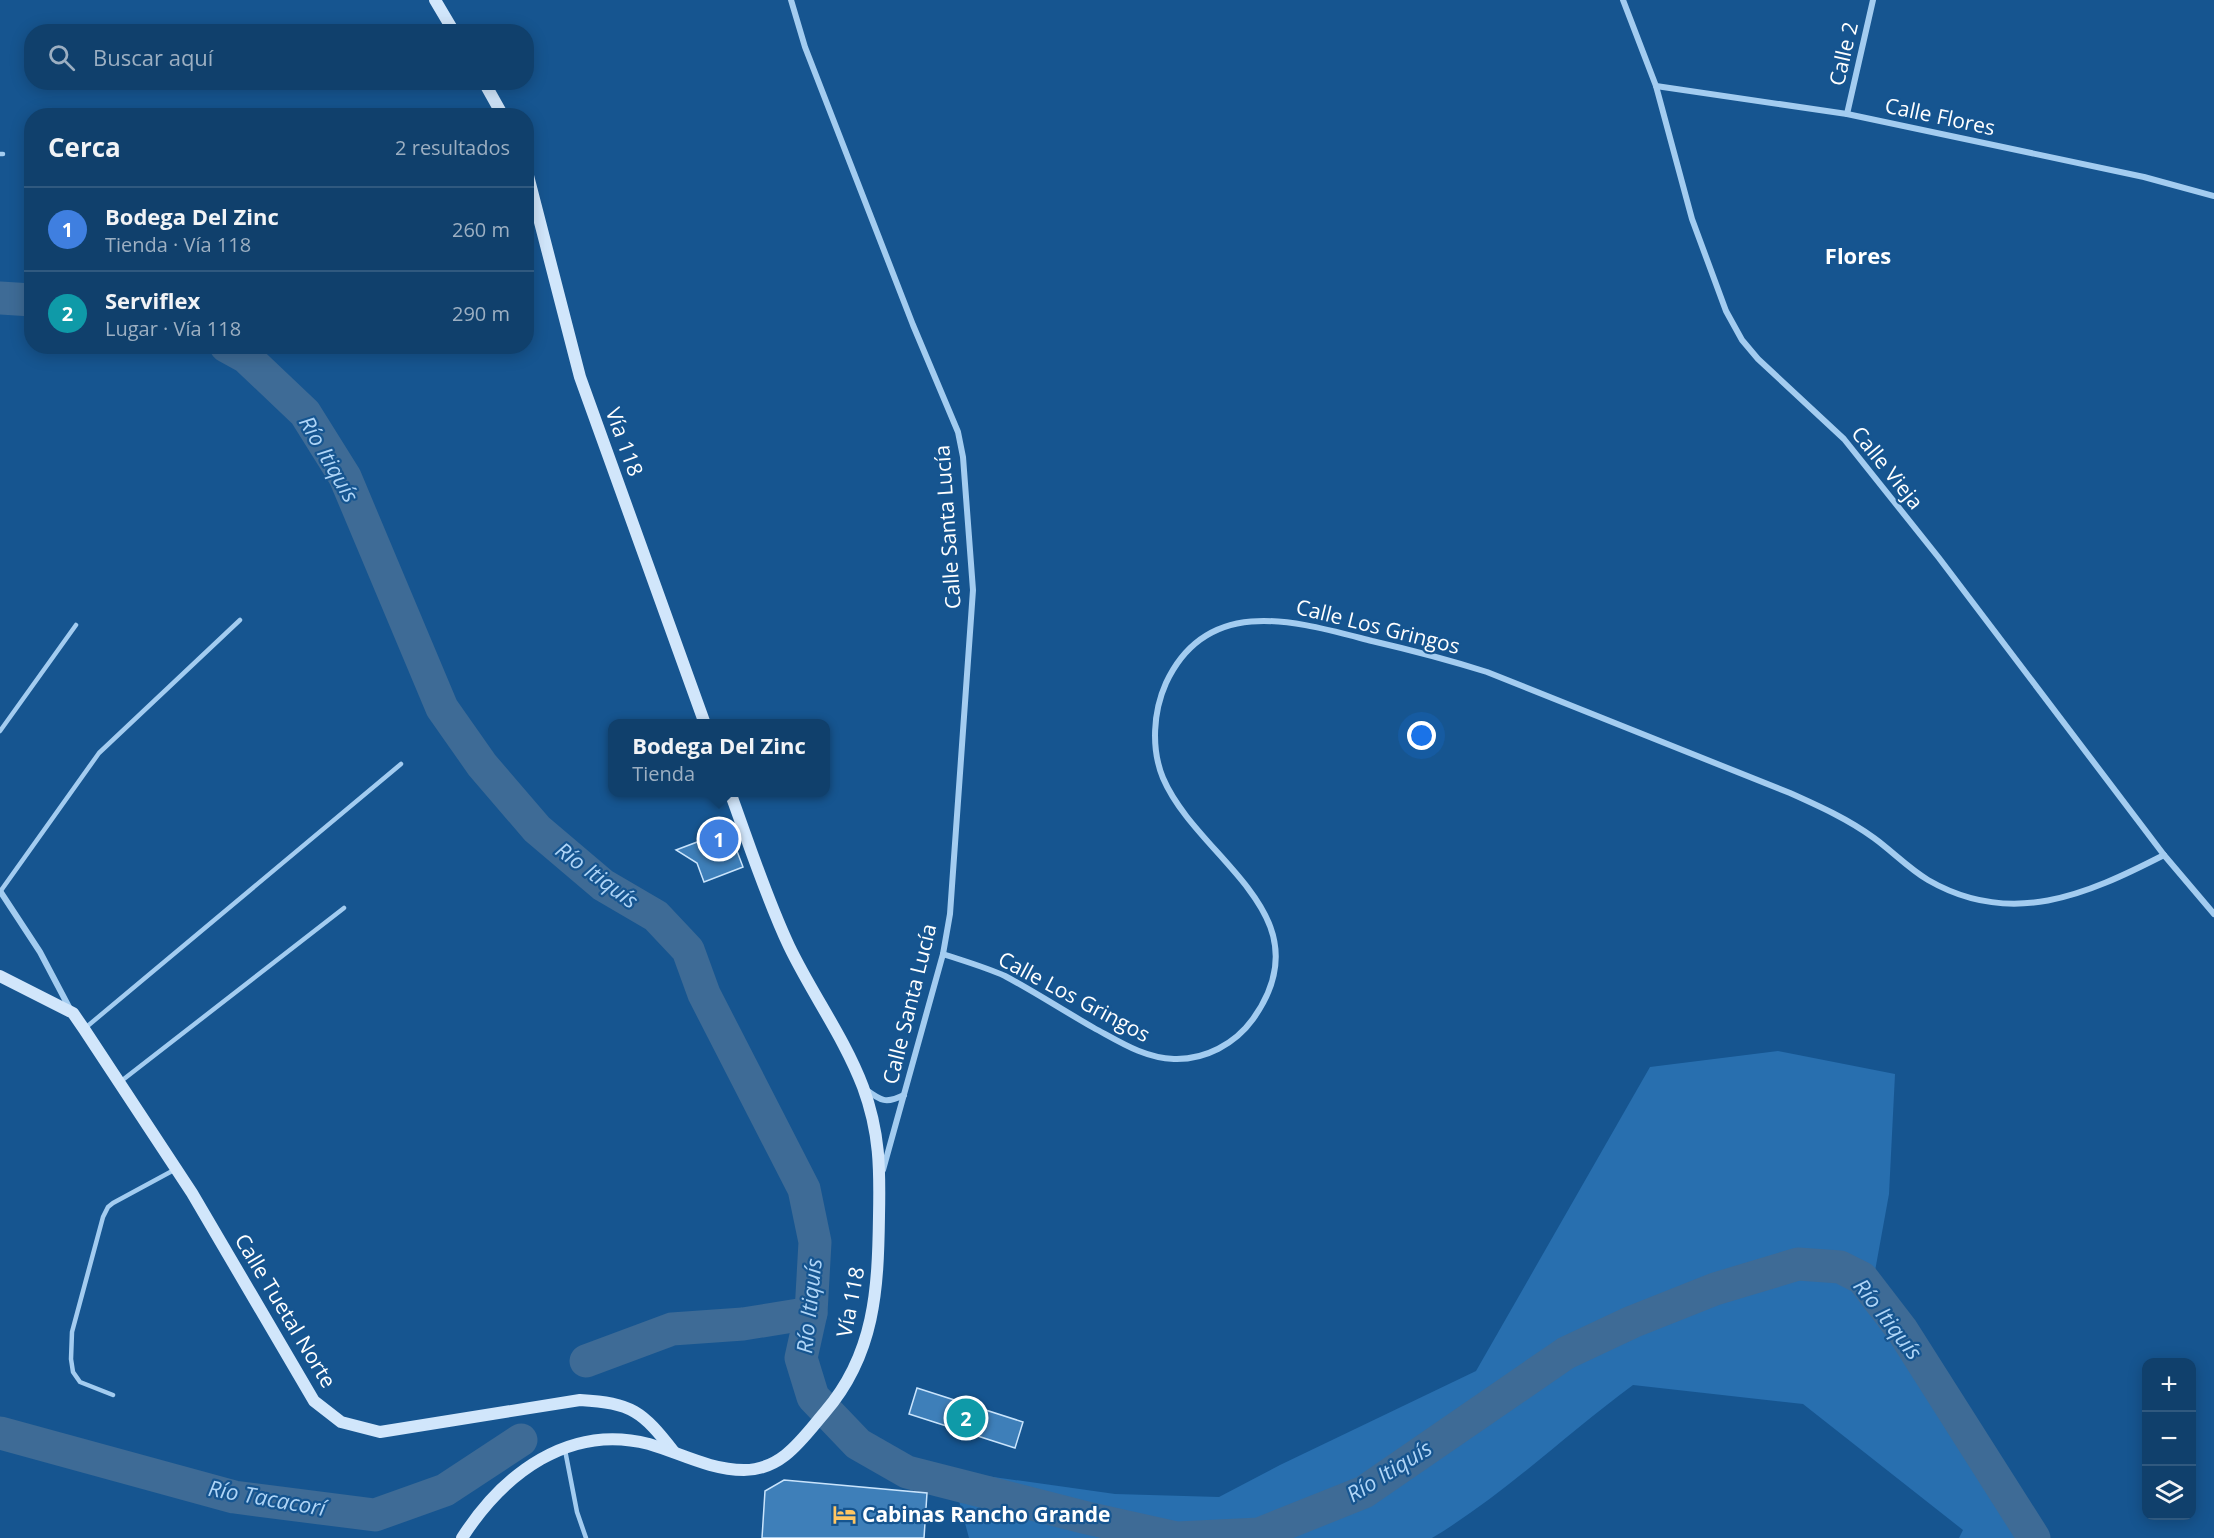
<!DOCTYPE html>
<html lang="es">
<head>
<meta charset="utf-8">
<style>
	:root { --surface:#10406c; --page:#1e4b74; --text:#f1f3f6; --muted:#9cafc2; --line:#30597f; --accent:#ffc662 }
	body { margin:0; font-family:"Open Sans",sans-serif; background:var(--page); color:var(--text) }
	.controls { position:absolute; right:18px; bottom:18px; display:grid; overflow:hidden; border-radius:12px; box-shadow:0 3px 15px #0003 }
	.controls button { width:54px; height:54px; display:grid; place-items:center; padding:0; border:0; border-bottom:2px solid var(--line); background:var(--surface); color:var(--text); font:30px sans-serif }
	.you { position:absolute; left:1422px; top:736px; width:21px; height:21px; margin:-15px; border:4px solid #fff; border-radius:50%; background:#1a73e8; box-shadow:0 0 0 9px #1a73e833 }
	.badge { display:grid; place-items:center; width:39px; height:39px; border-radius:50%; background:var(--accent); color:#fff; font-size:20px; font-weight:700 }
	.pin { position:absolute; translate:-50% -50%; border:3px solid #fff; box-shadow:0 2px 6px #0006 }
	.popup { position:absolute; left:608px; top:719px; width:222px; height:78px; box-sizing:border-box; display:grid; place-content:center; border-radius:12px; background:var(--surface); filter:drop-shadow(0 2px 4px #0005); font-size:20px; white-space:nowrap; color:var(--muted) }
	.popup b { font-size:22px; color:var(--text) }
	.popup::after { content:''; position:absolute; left:50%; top:100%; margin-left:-12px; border:12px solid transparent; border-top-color:var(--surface) }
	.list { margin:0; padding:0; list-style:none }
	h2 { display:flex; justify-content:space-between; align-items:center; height:78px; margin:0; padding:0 24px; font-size:26px }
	h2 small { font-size:20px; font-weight:400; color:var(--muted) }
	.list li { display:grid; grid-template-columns:39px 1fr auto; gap:18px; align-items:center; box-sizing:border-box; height:84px; padding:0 24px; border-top:2px solid var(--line) }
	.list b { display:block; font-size:22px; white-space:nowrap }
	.list p { margin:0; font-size:20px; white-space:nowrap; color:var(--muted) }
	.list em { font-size:20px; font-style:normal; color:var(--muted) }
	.icon { flex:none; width:33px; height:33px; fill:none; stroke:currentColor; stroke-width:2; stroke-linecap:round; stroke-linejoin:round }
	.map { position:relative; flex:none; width:2214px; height:1538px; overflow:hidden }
	.search { position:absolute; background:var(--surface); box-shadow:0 3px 15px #0003; left:24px; top:24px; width:510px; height:66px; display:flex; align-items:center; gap:15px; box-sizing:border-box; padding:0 21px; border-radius:24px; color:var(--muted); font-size:22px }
	.panel { position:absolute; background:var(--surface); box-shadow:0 3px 15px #0003; left:24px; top:108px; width:510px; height:246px; border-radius:24px }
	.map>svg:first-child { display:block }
	.green { fill:#286faf }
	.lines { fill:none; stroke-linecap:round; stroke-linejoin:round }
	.river { stroke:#3e6b96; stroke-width:33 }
	.building { fill:#3e7fb9; stroke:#c9e4fc; stroke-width:1.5 }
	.lane { stroke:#a3ccf0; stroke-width:4.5 }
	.street { stroke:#a3ccf0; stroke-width:6 }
	.secondary { stroke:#d1e6fb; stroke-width:12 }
	.labels { text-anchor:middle; stroke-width:4.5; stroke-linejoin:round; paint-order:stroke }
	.street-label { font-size:21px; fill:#fff; stroke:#165590 }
	.poi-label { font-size:21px; font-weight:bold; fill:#fff; stroke:#165590; text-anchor:start }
	.neighbourhood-label { font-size:22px; font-weight:bold; fill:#fff; stroke:#165590 }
	.water-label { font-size:22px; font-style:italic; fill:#afd5f7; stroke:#165590 }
</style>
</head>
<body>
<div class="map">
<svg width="2214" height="1538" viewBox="0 0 2214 1538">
	<rect width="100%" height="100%" fill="#165590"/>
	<path class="green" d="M1778 1051 1895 1074 1889 1194 1875 1271 2035 1538H1959L1963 1530 1803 1404 1633 1385C1565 1435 1504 1495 1432 1538H969L951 1471 1115 1494 1219 1497 1280 1465 1476 1371 1650 1067Z"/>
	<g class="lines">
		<g class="river">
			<path d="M0 298 32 300"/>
			<path d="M226 346 246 357 305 413 345 477 442 708 482 765 537 829 603 885 656 916 688 950 704 994 804 1189 815 1242 811 1313 801 1358 813 1397 858 1444 907 1472 1087 1518 1177 1538 1259 1534 1364 1492 1566 1353 1632 1322 1715 1289 1798 1264 1840 1267 1862 1278 1902 1330 2034 1538"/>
			<path d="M586 1361 672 1329 743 1324 811 1313"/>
			<path d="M0 1433 234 1497 375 1515 445 1490 521 1440"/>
		</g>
	</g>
	<g class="building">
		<path d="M729 830 743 867 704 882 697 863 676 850Z"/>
		<path d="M917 1388 1023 1422 1015 1448 909 1414Z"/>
		<path d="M784 1480 927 1493 924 1538H762L765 1491Z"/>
	</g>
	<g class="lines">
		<g class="lane">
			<path d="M0 154H3"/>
			<path d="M0 731 76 625"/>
			<path d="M0 892 99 753 240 620"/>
			<path d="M84 1029 401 764"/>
			<path d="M120 1082 344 908"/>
			<path d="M113 1395 80 1382 73 1372 71 1359 72 1332 103 1217 108 1207 113 1203 174 1170"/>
			<path d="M565 1450 577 1512 586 1538"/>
		</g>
		<g class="street">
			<path d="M791 0 805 47 913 325 958 432 963 457 973 590 950 914 943 954 883 1170"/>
			<path d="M1623 0 1656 86 1692 219 1726 311 1742 340 1758 359 1844 439 1939 558 2164 855 2214 914"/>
			<path d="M1656 86 1847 114 2144 177 2214 196"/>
			<path d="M1847 114 1873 0"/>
			<path d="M0 891 40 952 70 1009"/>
			<path d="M943 954C964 961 985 967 1005 976 1035 992 1064 1011 1094 1028 1120 1042 1144 1058 1174 1059 1205 1060 1235 1044 1253 1019 1328 914 1198 860 1163 778 1151 749 1153 712 1166 683 1208 593 1298 622 1372 641 1411 650 1449 660 1487 672L1790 793C1819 806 1848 819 1874 838 1892 851 1908 868 1928 880 2011 928 2086 895 2164 855"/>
			<path d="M865 1089C881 1101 886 1104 904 1095"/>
		</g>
		<g class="secondary">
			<path d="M435 0 454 32"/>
			<path d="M484 82 503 116"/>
			<path d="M526 168 580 377 705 724"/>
			<path d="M0 976 73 1013 84 1029 192 1193 314 1401 341 1422 380 1432 580 1400C632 1403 642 1411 674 1452"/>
			<path d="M462 1538C503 1474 569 1423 649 1444 680 1453 710 1470 744 1470 782 1470 802 1439 825 1412 875 1354 878 1289 879 1216 880 1169 880 1133 863 1087 844 1037 812 994 789 946 766 897 749 844 730 792"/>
		</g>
	</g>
	<defs>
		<symbol id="hotel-bare" viewBox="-9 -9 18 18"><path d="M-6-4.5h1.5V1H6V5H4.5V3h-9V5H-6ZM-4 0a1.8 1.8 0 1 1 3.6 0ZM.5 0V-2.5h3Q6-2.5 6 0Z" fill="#ffc662" stroke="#165590" stroke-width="2.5" paint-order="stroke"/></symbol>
	</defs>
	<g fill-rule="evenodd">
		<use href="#hotel-bare" x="828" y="1498" width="33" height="33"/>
	</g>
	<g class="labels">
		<g class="street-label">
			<text transform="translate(1844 54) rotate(-77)" y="7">Calle 2</text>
			<text transform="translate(1940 117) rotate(12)" y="7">Calle Flores</text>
			<text transform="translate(624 442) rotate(70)" y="7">Vía 118</text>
			<text transform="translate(1887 468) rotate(51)" y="7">Calle Vieja</text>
			<text transform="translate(948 527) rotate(-94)" y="7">Calle Santa Lucía</text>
			<text transform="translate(1378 627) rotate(14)" y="7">Calle Los Gringos</text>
			<text transform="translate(1074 997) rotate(28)" y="7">Calle Los Gringos</text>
			<text transform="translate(910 1004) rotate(-76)" y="7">Calle Santa Lucía</text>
			<text transform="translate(851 1302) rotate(-79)" y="7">Vía 118</text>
			<text transform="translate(285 1311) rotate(59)" y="7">Calle Tuetal Norte</text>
		</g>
		<g class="poi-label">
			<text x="862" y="1522">Cabinas Rancho Grande</text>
		</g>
		<g class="neighbourhood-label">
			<text x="1858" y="264">Flores</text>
		</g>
		<g class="water-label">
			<text transform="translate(329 459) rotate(60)" y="8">Río Itiquís</text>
			<text transform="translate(597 875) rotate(36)" y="8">Río Itiquís</text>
			<text transform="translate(809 1306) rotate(-84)" y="8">Río Itiquís</text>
			<text transform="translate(1888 1319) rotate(52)" y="8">Río Itiquís</text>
			<text transform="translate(1389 1471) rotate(-32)" y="8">Río Itiquís</text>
			<text transform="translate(267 1498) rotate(10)" y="8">Río Tacacorí</text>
		</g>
	</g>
</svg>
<div class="controls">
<button>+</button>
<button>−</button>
<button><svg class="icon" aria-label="layers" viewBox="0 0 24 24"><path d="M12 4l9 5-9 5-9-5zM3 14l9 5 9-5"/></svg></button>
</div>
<div class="you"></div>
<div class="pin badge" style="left:719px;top:839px;background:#3f7fe0">1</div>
<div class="popup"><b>Bodega Del Zinc</b>Tienda</div>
<div class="pin badge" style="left:966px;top:1418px;background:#0f9aa8">2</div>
<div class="search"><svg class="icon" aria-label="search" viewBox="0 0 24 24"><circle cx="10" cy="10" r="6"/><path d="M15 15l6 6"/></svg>Buscar aquí</div>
<section class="panel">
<h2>Cerca<small>2 resultados</small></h2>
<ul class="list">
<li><span class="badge" style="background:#3f7fe0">1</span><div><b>Bodega Del Zinc</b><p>Tienda · Vía 118</p></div><em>260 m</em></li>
<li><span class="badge" style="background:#0f9aa8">2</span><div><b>Serviflex</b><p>Lugar · Vía 118</p></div><em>290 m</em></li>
</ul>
</section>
</div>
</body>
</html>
